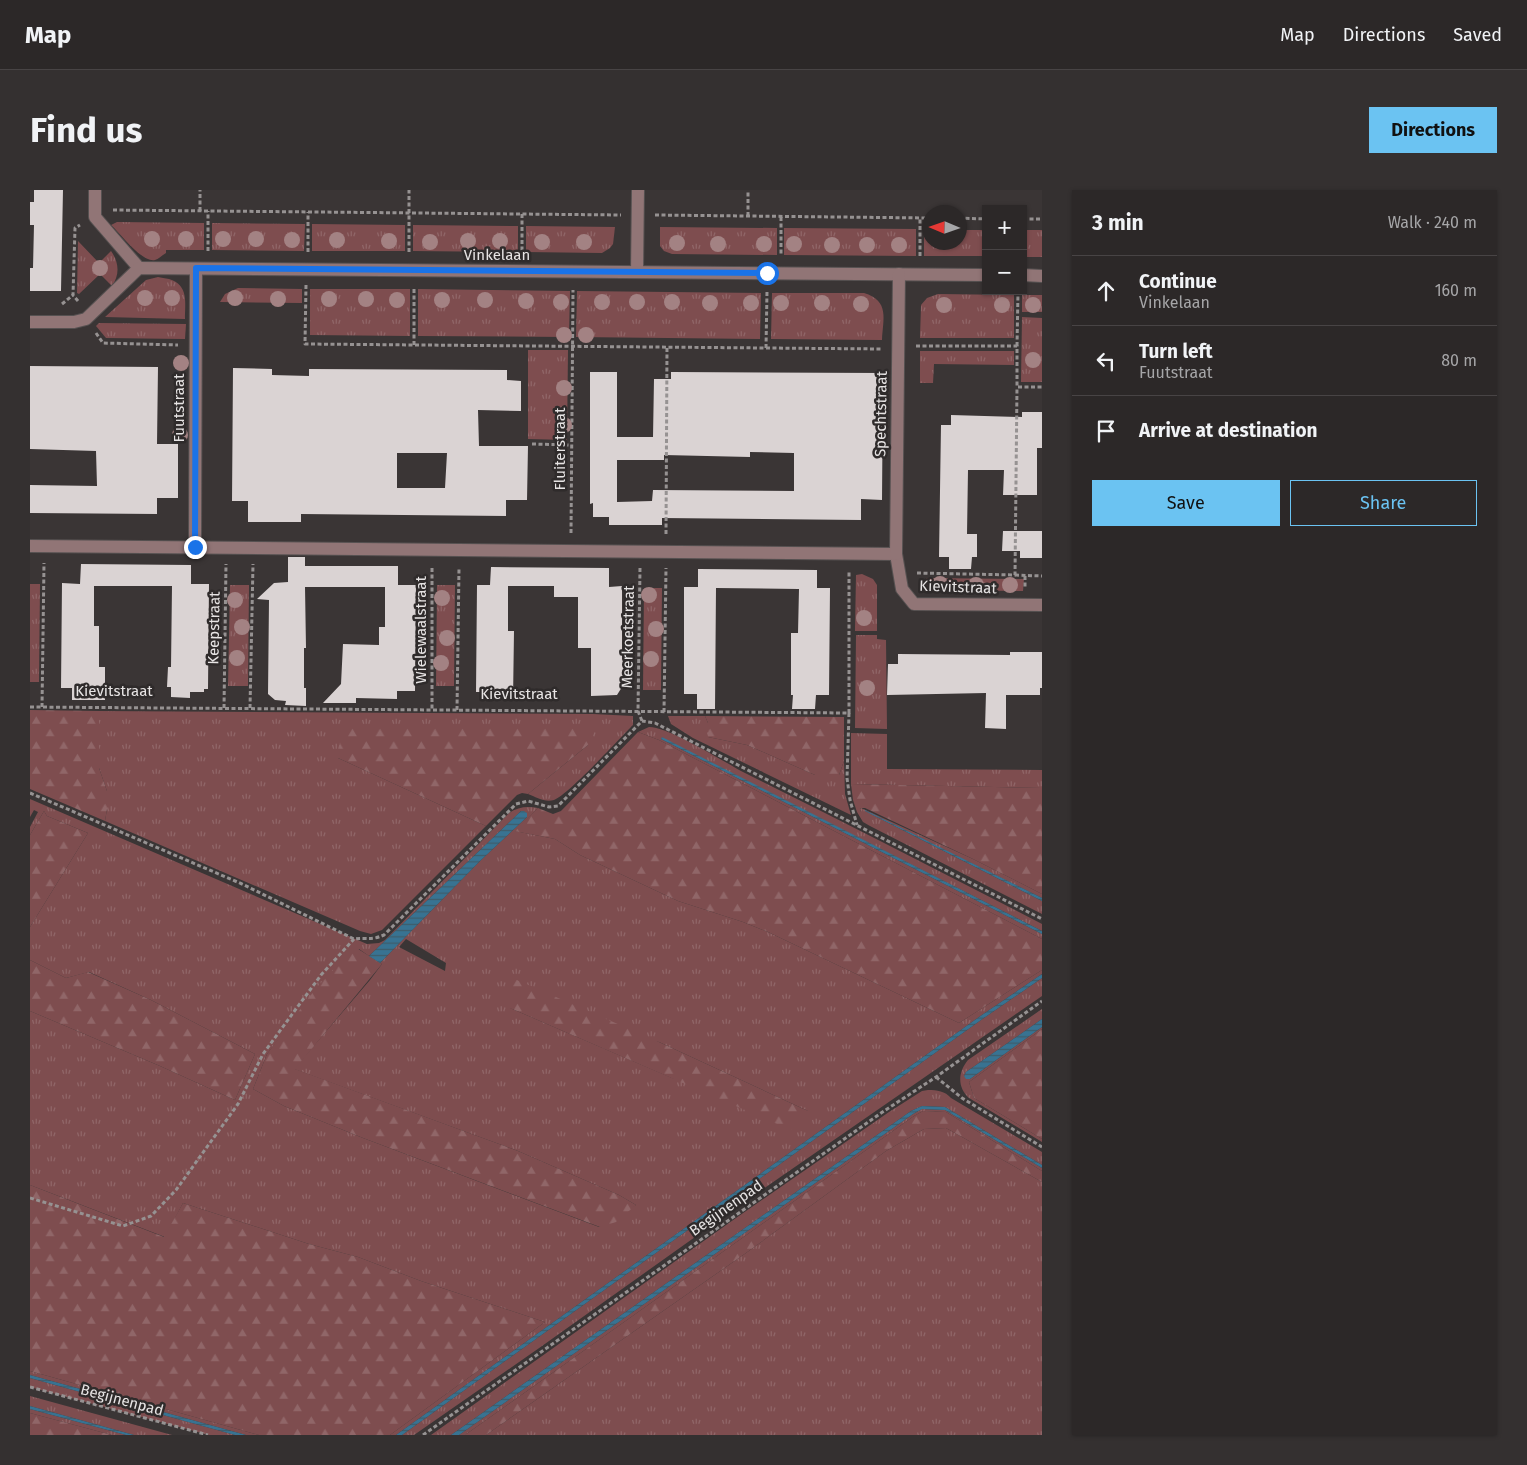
<!DOCTYPE html>
<html lang="en">
<head>
<meta charset="utf-8">
<style>
	:root { --surface:#2c2828; --page:#343030; --text:#f1f3f6; --muted:#a6a6a8; --line:#484445; --accent:#6bc3f2 }
	body { margin:0; font-family:"Fira Sans",sans-serif; background:var(--page); color:var(--text) }
	.controls { position:absolute; right:15px; top:15px; display:grid; overflow:hidden; border-radius:0px; box-shadow:0 1px 4px #0004 }
	.controls button { width:45px; height:45px; display:grid; place-items:center; padding:0; border:0; border-bottom:1px solid var(--line); background:var(--surface); color:var(--text); font:25px sans-serif }
	.compass { position:absolute; left:892px; top:15px; width:45px; height:45px; border-radius:50%; background:var(--surface); box-shadow:0 1px 4px #0004; rotate:272deg }
	.stop { position:absolute; width:15px; height:15px; margin:-11px; border:4px solid #1a73e8; border-radius:50%; background:#fff }
	.stop.end { background:#1a73e8; border-color:#fff; box-shadow:0 1px 5px #0008 }
	.list { margin:0; padding:0; list-style:none }
	h2 { display:flex; justify-content:space-between; align-items:center; height:65px; margin:0; padding:0 20px; font-size:21px }
	h2 small { font-size:16px; font-weight:400; color:var(--muted) }
	.list li { display:grid; grid-template-columns:32px 1fr auto; gap:15px; align-items:center; box-sizing:border-box; height:70px; padding:0 20px; border-top:1px solid var(--line) }
	.list b { display:block; font-size:19px; white-space:nowrap }
	.list p { margin:0; font-size:16px; white-space:nowrap; color:var(--muted) }
	.list em { font-size:16px; font-style:normal; color:var(--muted) }
	.actions { display:flex; gap:10px; padding:15px 20px }
	.actions a { flex:1; padding:11px 0; border:1px solid var(--accent); border-radius:0px; text-align:center; font-size:18px; color:var(--accent) }
	.actions .main { background:var(--accent); color:#111 }
	.icon { flex:none; width:28px; height:28px; fill:none; stroke:currentColor; stroke-width:2; stroke-linecap:round; stroke-linejoin:round }
	.map { position:relative; flex:none; width:1012px; height:1245px; overflow:hidden; border-radius:0px }
	header { display:flex; align-items:center; gap:30px; box-sizing:border-box; height:70px; padding:0 25px; background:var(--surface); border-bottom:1px solid var(--line) }
	header strong { font-size:24px }
	nav { display:flex; gap:28px; margin-inline-start:auto; font-size:18px }
	.intro { display:flex; align-items:center; justify-content:space-between; box-sizing:border-box; height:120px; padding:0 30px }
	h1 { margin:0; font-size:35px }
	.button { padding:12px 22px; border-radius:0px; background:var(--accent); color:#111; font-size:18px; font-weight:700 }
	main { display:flex; gap:30px; padding:0 30px }
	aside { flex:1; background:var(--surface); border-radius:0px; box-shadow:0 1px 4px #0004 }
	.map>svg:first-child { display:block }
	.grass { fill:url(#grass-tufts); fill-rule:evenodd }
	.forest { fill:url(#forest-firs) }
	.water { fill:url(#water-rules) }
	.building { fill:#dad3d3; fill-rule:evenodd }
	.lines { fill:none; stroke-linecap:round; stroke-linejoin:round }
	.minor-casing { stroke:#565151; stroke-width:14 }
	.path { stroke:#969292; stroke-width:3; stroke-dasharray:4 2.5; stroke-linecap:butt }
	.minor { stroke:#917576; stroke-width:12 }
	.tree { fill:#a38283 }
	.route { stroke:#1a73e8; stroke-width:6 }
	.labels { text-anchor:middle; stroke-width:5; stroke-linejoin:round; paint-order:stroke }
	.street-label { font-size:15px; fill:#e7e4e4; stroke:#2f2b2b }
</style>
</head>
<body>
<header>
<strong>Map</strong>
<nav><a>Map</a><a>Directions</a><a>Saved</a></nav>
</header>
<div class="intro"><h1>Find us</h1><a class="button">Directions</a></div>
<main>
<div class="map">
<svg width="1012" height="1245" viewBox="0 0 1012 1245">
	<defs>
		<pattern id="grass-tufts" width="24" height="20" patternUnits="userSpaceOnUse" patternTransform="scale(1.25)"><rect width="24" height="20" fill="#7e4d4f"/><path d="M3 7l-1-3M5 7V3M7 7l1-3M15 17l-1-3M17 17v-4M19 17l1-3" fill="none" stroke="#906668"/></pattern>
		<pattern id="forest-firs" width="22" height="20" patternUnits="userSpaceOnUse" patternTransform="scale(1.25)"><rect width="22" height="20" fill="#7e4d4f"/><path d="M5 1l3.5 6h-7zM16 11l3.5 6h-7z" fill="#906668"/></pattern>
		<pattern id="water-rules" width="6" height="5" patternUnits="userSpaceOnUse" patternTransform="scale(1.25)"><rect width="6" height="5" fill="#387392"/><path d="M0 2.5h6" fill="none" stroke="#3e5c6b"/></pattern>
	</defs>
	<rect width="100%" height="100%" fill="#3a3535"/>
	<g class="grass">
		<path d="M87 32 174 33V60H136V63C132 65 129 69 125 70 112 73 91 44 81 35Z"/>
		<path d="M182 33 275 34 274 61 182 60Z"/>
		<path d="M282 34 375 35V61H282Z"/>
		<path d="M383 35 488 36V62L383 61Z"/>
		<path d="M496 36 585 37 583 54 580 58 572 63 496 62Z"/>
		<path d="M630 37 747 38V65L642 64 634 61 630 56Z"/>
		<path d="M754 38 886 39V66L754 65Z"/>
		<path d="M894 39H899V52H929L930 40H956V66H894Z"/>
		<rect x="993" y="40" width="19" height="27"/>
		<path d="M48 51 69 73 81 61C89 72 90 85 82 96L70 84 49 104 47 103Z"/>
		<path d="M128 87C131 88 135 88 139 89 159 95 155 113 155 129L75 127 116 90Z"/>
		<path d="M208 98 272 99V113L190 112 195 104Z"/>
		<path d="M280 99H380V146L280 145Z"/>
		<path d="M388 99 540 101 539 147 388 146Z"/>
		<path d="M547 101 731 103 730 149 546 147Z"/>
		<path d="M742 103H834C860 111 853 129 852 150L741 149Z"/>
		<path d="M908 104 984 105V148H890L891 115 897 108Z"/>
		<rect x="992" y="105" width="20" height="17"/>
		<path d="M992 127 1012 128V192H991Z"/>
		<path d="M69 133 156 134 155 149 76 148 66 136Z"/>
		<path d="M498 160H538L537 250 498 249Z"/>
		<path d="M890 161H984V175L904 174 903 193H890Z"/>
		<path d="M832 384 843 389 847 395V441H825L826 385Z"/>
		<path d="M896 388 994 389 993 401 905 400 896 397Z"/>
		<path d="M0 394H10L9 492H0Z"/>
		<path d="M200 395H219L218 496H198Z"/>
		<path d="M407 395H425L424 496H406Z"/>
		<path d="M614 398H632L631 500H613Z"/>
		<path d="M826 445H847V449L856 450 857 539 825 538Z"/>
		<path d="M69 521 563 524 603 526V535C589 549 538 605 524 610 515 613 506 607 498 604L558 555 308 568 456 636 352 740 341 744 330 741 75 631 77 619V601L69 578Z"/>
		<path d="M638 526H675L678 533V547L717 555 785 585H809L814 571 815 604 821 625 663 548 641 534Z"/>
		<path d="M619 537C639 537 691 570 711 581 811 631 912 682 1012 734V741L632 548 631 549 1012 744V749L629 550 608 542Z"/>
		<path d="M821 543 857 544V579L1012 580V598L821 594Z"/>
		<path d="M0 609 337 754 349 753 355 750 479 623C488 617 497 616 508 618L485 641 525 649 550 665 648 711 713 732 738 742 929 833 1012 780V784L949 827 366 1245H360L515 1132 391 1091 328 1067 279 1054 153 1013 135 1047 0 995V821L130 876 205 910 225 864 121 810 59 782 36 788 0 770V737L58 643 17 626 14 621 0 645V637L8 622 4 620 0 627ZM491 621 497 627 450 671 350 773 352 774 340 790 264 879 488 961 589 1005 606 1015 569 1037 333 948 254 916 223 899 237 864 252 845 329 759 339 766ZM376 749 416 773 415 781 369 757ZM480 818 629 852 778 921 642 888Z"/>
		<path d="M831 618 943 669 1012 704V708L835 621 1012 711V724L840 636 833 632 827 622H831L830 619Z"/>
		<path d="M1012 788V806L710 1015 512 1156 384 1245H372L951 830Z"/>
		<path d="M1012 819V829L936 882 934 886 940 889 1012 837V839L939 892 944 908 1012 949V952L939 908C927 897 928 882 938 870Z"/>
		<path d="M898 900C907 900 915 901 921 908L1012 962V975L915 917 892 916 881 921 421 1245H401L706 1028 859 922 892 901Z"/>
		<path d="M892 919 915 920 1012 978V981L916 922 893 921 884 926 435 1245H429L883 924Z"/>
		<path d="M916 938 1012 992V1245H456L716 1063 856 961 894 939Z"/>
		<path d="M0 1181 229 1245H216L0 1185Z"/>
		<path d="M0 1188 205 1245H179L0 1197Z"/>
		<path d="M0 1206 142 1245H104L0 1216Z"/>
		<path d="M0 1219 96 1245H82L0 1223Z"/>
	</g>
	<g class="forest">
		<path d="M0 520 69 521V578L77 601V619L75 631 0 599Z"/>
		<path d="M675 526 814 527V571L809 585H785L717 555 678 547V533Z"/>
		<path d="M343 535 561 538 563 544 558 555 498 604 492 603 487 605 456 636 308 568 312 536Z"/>
		<path d="M608 542 629 550 1012 749V780L929 833 738 742 713 732 648 711 550 665 525 649 484 641 508 618 523 624 531 621Z"/>
		<path d="M821 594 1012 598V704L943 669 835 618H831L830 619 831 622H827L823 610Z"/>
		<path d="M14 621 17 626 58 643 0 737V645Z"/>
		<path d="M325 757 352 774 265 879 488 961 589 1005 606 1015 586 1032 570 1037 333 948 254 916 223 899 237 864 287 797Z"/>
		<path d="M0 770 36 788 58 782 121 810 225 864 205 910 130 876 0 821Z"/>
		<path d="M480 787 629 852 778 921 761 940 480 818Z"/>
		<path d="M1012 839V949L944 908 939 892Z"/>
		<path d="M893 921 916 922 1012 981V992L916 938 894 939 856 961 716 1063 456 1245H435L884 926Z"/>
		<path d="M0 995 134 1047 153 1013 279 1054 328 1067 391 1091 515 1132 360 1245H229L0 1181Z"/>
		<path d="M0 1223 82 1245H0Z"/>
	</g>
	<g class="water">
		<path d="M632 547 1012 741V744L631 549Z"/>
		<path d="M835 620 1012 708V711L835 621Z"/>
		<path d="M491 621H494L497 623V627L450 671 350 773 339 766Z"/>
		<path d="M1012 784V788L951 830 372 1245H366L949 827Z"/>
		<path d="M1012 829V837L940 889H936L934 886 936 882Z"/>
		<path d="M892 916 915 917 1012 975V978L915 920 892 919 883 924 429 1245H421L881 921Z"/>
		<path d="M0 1185 216 1245H205L0 1188Z"/>
		<path d="M0 1216 104 1245H96L0 1219Z"/>
	</g>
	<g class="building">
		<path d="M4 0H33L31 101H0V78H3L4 35H0V12H4Z"/>
		<path d="M0 176 128 177 127 254H148V308H127V324L0 323V295L67 296 66 261 0 259Z"/>
		<path d="M203 178 242 179V185L279 186V179L477 180V190L491 191V221L448 220 449 256H498L497 310H476V326L271 324V332H218V311H202ZM367 263H417L415 298H367Z"/>
		<path d="M560 182H587V247H623L624 189H641V182L853 183 852 310 831 309V330L632 328V335H579V327H563V313L560 314ZM720 262 764 263V301L623 300 622 311 587 312V270H634V265L720 267Z"/>
		<path d="M992 222H1012V258H1007V305H973L974 280H938L937 344H947V367H942L941 379H919V367H909L911 235H921V225L992 227Z"/>
		<path d="M973 341H1012V368H990V361H972Z"/>
		<path d="M258 367H275V376H368V395H386L385 501H367V509L326 508V513H293L311 494 313 454 349 455V437H355V397H275L276 458H274V498H276V516L255 515 256 511 245 510 238 504 239 410 227 409 244 393 258 392Z"/>
		<path d="M51 374 161 375V394H179L178 499H174V502H160V508L141 507V497H137L138 477H141L142 396H64V436H69V477H75V510H42V498H31L32 393 50 394Z"/>
		<path d="M461 377 579 378V397L592 396V469L597 471 596 489 592 492V497L587 505 561 506V458H548V407H524V396H478V441H484L483 510H460V502H446L447 395H460Z"/>
		<path d="M668 379 787 380V398H800L799 505H786L785 519H762L763 505H761V443H768L769 399 686 398 685 519H667V504H654V397H668Z"/>
		<path d="M980 462H1012V498H1010V505H976V539L955 538 956 503 857 505 858 474H868V464L980 465Z"/>
	</g>
	<g class="lines">
		<defs>
			<g id="minor">
				<path d="M65 0V27L109 78"/>
				<path d="M607 82 608 0"/>
				<path d="M993 85 1012 86"/>
				<path d="M0 132H44L56 129 109 78 956 85"/>
				<path d="M0 356 866 364 872 399 884 414 1012 415"/>
				<path d="M165 357 166 79"/>
				<path d="M866 364 869 84"/>
			</g>
		</defs>
		<use href="#minor" class="minor-casing"/>
		<g class="path">
			<path d="M83 20 591 25"/>
			<path d="M170 21V0"/>
			<path d="M492 24V63"/>
			<path d="M625 25 899 28"/>
			<path d="M718 26V0"/>
			<path d="M751 27V65"/>
			<path d="M929 28 956 29"/>
			<path d="M993 29H1012"/>
			<path d="M178 61V21"/>
			<path d="M278 62V22"/>
			<path d="M379 62V0"/>
			<path d="M890 66V28"/>
			<path d="M276 95 275 154 852 159"/>
			<path d="M48 111 43 105 45 38 50 35"/>
			<path d="M32 114 43 105"/>
			<path d="M66 143 73 153 148 155"/>
			<path d="M384 155V99"/>
			<path d="M886 156H987V197H1012"/>
			<path d="M987 156 988 102"/>
			<path d="M736 158 737 101"/>
			<path d="M502 254 541 255"/>
			<path d="M541 343 543 100"/>
			<path d="M636 344 637 157"/>
			<path d="M402 378V520"/>
			<path d="M610 378 608 521 612 531"/>
			<path d="M887 383 985 385 987 197"/>
			<path d="M985 385 1012 386"/>
			<path d="M995 386V397"/>
			<path d="M0 517 819 523V380"/>
			<path d="M12 517 14 373"/>
			<path d="M194 518 196 374"/>
			<path d="M220 518 223 374"/>
			<path d="M427 520 429 378"/>
			<path d="M634 522 636 378"/>
			<path d="M819 523 817 588 820 610 827 635"/>
			<path d="M0 603 212 694 324 749C338 747 340 751 354 745L486 614 498 611 519 617 528 616 612 531 625 533 1012 729"/>
			<path d="M906 887 932 908 1012 957"/>
			<path d="M0 1008 93 1036 121 1026 146 1000 208 914 233 864 291 785 324 749"/>
			<path d="M0 1197 178 1245"/>
			<path d="M393 1245 854 921 906 887 1012 811"/>
		</g>
		<use href="#minor" class="minor"/>
	</g>
	<g class="tree">
		<circle cx="122" cy="49" r="8"/>
		<circle cx="156" cy="49" r="8"/>
		<circle cx="193" cy="49" r="8"/>
		<circle cx="226" cy="49" r="8"/>
		<circle cx="262" cy="50" r="8"/>
		<circle cx="307" cy="50" r="8"/>
		<circle cx="359" cy="51" r="8"/>
		<circle cx="438" cy="51" r="8"/>
		<circle cx="470" cy="51" r="8"/>
		<circle cx="400" cy="52" r="8"/>
		<circle cx="512" cy="52" r="8"/>
		<circle cx="554" cy="52" r="8"/>
		<circle cx="647" cy="53" r="8"/>
		<circle cx="688" cy="54" r="8"/>
		<circle cx="734" cy="54" r="8"/>
		<circle cx="764" cy="54" r="8"/>
		<circle cx="802" cy="55" r="8"/>
		<circle cx="837" cy="55" r="8"/>
		<circle cx="869" cy="55" r="8"/>
		<circle cx="70" cy="78" r="8"/>
		<circle cx="115" cy="108" r="8"/>
		<circle cx="142" cy="108" r="8"/>
		<circle cx="205" cy="108" r="8"/>
		<circle cx="248" cy="109" r="8"/>
		<circle cx="299" cy="109" r="8"/>
		<circle cx="336" cy="109" r="8"/>
		<circle cx="367" cy="110" r="8"/>
		<circle cx="412" cy="110" r="8"/>
		<circle cx="455" cy="110" r="8"/>
		<circle cx="496" cy="111" r="8"/>
		<circle cx="531" cy="112" r="8"/>
		<circle cx="572" cy="112" r="8"/>
		<circle cx="607" cy="112" r="8"/>
		<circle cx="642" cy="112" r="8"/>
		<circle cx="680" cy="113" r="8"/>
		<circle cx="721" cy="113" r="8"/>
		<circle cx="751" cy="113" r="8"/>
		<circle cx="792" cy="113" r="8"/>
		<circle cx="831" cy="114" r="8"/>
		<circle cx="914" cy="115" r="8"/>
		<circle cx="972" cy="115" r="8"/>
		<circle cx="1003" cy="115" r="8"/>
		<circle cx="534" cy="145" r="8"/>
		<circle cx="556" cy="145" r="8"/>
		<circle cx="1003" cy="170" r="8"/>
		<circle cx="151" cy="173" r="8"/>
		<circle cx="534" cy="198" r="8"/>
		<circle cx="534" cy="235" r="8"/>
		<circle cx="150" cy="245" r="8"/>
		<circle cx="910" cy="394" r="8"/>
		<circle cx="946" cy="395" r="8"/>
		<circle cx="980" cy="395" r="8"/>
		<circle cx="619" cy="405" r="8"/>
		<circle cx="412" cy="408" r="8"/>
		<circle cx="205" cy="410" r="8"/>
		<circle cx="834" cy="428" r="8"/>
		<circle cx="212" cy="437" r="8"/>
		<circle cx="626" cy="439" r="8"/>
		<circle cx="417" cy="448" r="8"/>
		<circle cx="207" cy="468" r="8"/>
		<circle cx="621" cy="469" r="8"/>
		<circle cx="411" cy="473" r="8"/>
		<circle cx="837" cy="498" r="8"/>
	</g>
	<g class="lines">
		<path class="route" d="M165 357 166 78 737 83"/>
	</g>
	<g class="labels">
		<g class="street-label">
			<text x="467" y="70">Vinkelaan</text>
			<text transform="translate(149 218) rotate(-90)" y="5">Fuutstraat</text>
			<text transform="translate(851 224) rotate(-89)" y="5">Spechtstraat</text>
			<text transform="translate(530 259) rotate(-90)" y="5">Fluiterstraat</text>
			<text transform="translate(928 397) rotate(2)" y="5">Kievitstraat</text>
			<text transform="translate(184 438) rotate(-89)" y="5">Keepstraat</text>
			<text transform="translate(391 440) rotate(-90)" y="5">Wielewaalstraat</text>
			<text transform="translate(598 447) rotate(-89)" y="5">Meerkoetstraat</text>
			<text x="84" y="506">Kievitstraat</text>
			<text x="489" y="509">Kievitstraat</text>
			<text transform="translate(696 1018) rotate(-35)" y="5">Begijnenpad</text>
			<text transform="translate(92 1210) rotate(15)" y="5">Begijnenpad</text>
		</g>
	</g>
</svg>
<div class="controls">
<button>+</button>
<button>−</button>
</div>
<svg class="compass" viewBox="-18 -18 36 36"><path d="M0-13l5 13h-10z" fill="#e53935"/><path d="M0 13l5-13h-10z" fill="#a6a6a8"/></svg>
<div class="stop" style="left:737px;top:83px"></div>
<div class="stop end" style="left:165px;top:357px"></div>
</div>
<aside>
<h2>3 min<small>Walk · 240 m</small></h2>
<ul class="list">
<li><svg class="icon" aria-label="ahead" viewBox="0 0 24 24"><path d="M12 20V5M6 11l6-6 6 6"/></svg><div><b>Continue</b><p>Vinkelaan</p></div><em>160 m</em></li>
<li><svg class="icon" aria-label="left" viewBox="0 0 24 24"><path d="M17 20v-9H6M10 6l-5 5 5 5"/></svg><div><b>Turn left</b><p>Fuutstraat</p></div><em>80 m</em></li>
<li><svg class="icon" aria-label="arrive" viewBox="0 0 24 24"><path d="M6 21V4h12l-3 4 3 4H6"/></svg><div><b>Arrive at destination</b></div></li>
</ul>
<div class="actions"><a class="main">Save</a><a>Share</a></div>
</aside>
</main>
</body>
</html>
